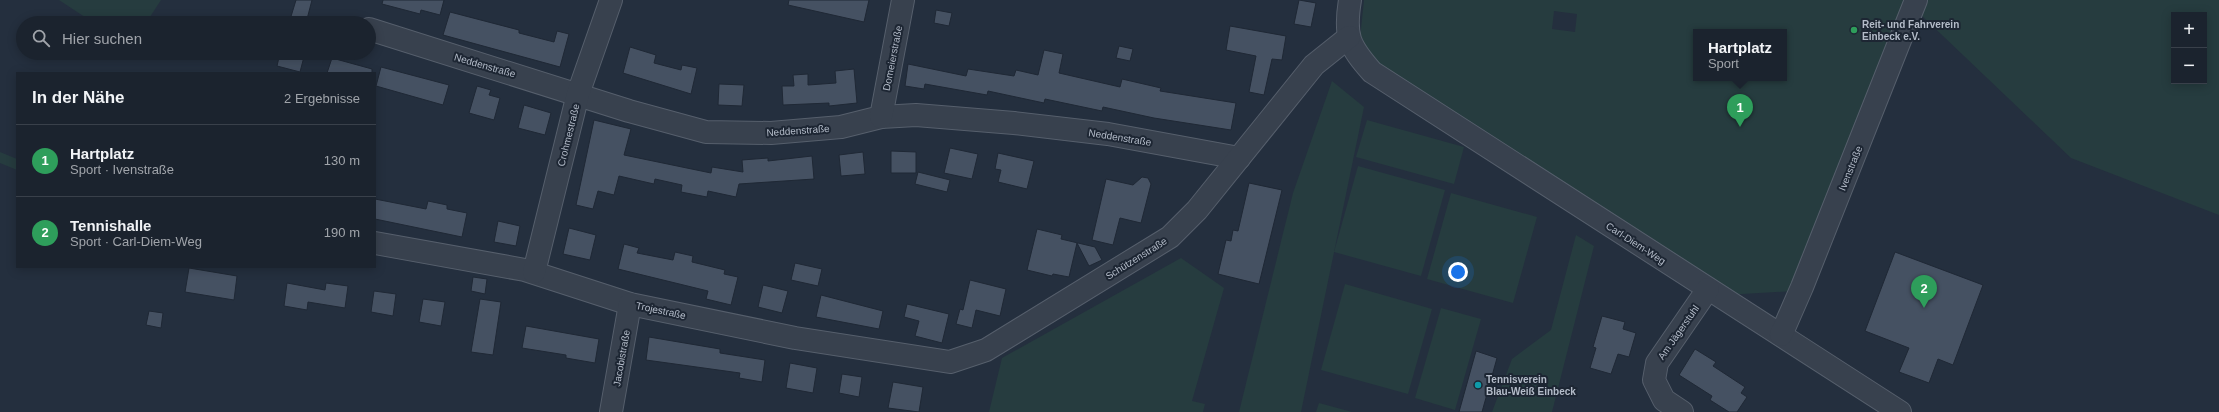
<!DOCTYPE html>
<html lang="de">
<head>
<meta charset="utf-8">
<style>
	:root { --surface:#1b232e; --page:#242b36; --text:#f1f3f6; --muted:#a0a4aa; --line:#39404a; --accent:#2563eb }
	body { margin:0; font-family:Arial,sans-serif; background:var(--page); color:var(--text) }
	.controls { position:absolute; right:12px; top:12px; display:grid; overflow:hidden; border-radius:0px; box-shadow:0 2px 10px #0003 }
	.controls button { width:36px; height:36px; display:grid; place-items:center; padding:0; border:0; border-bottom:1px solid var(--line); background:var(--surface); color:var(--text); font:20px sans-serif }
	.you { position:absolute; left:1458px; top:272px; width:14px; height:14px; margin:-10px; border:3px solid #fff; border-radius:50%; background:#1a73e8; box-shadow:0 0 0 6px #1a73e833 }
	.badge { display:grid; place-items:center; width:26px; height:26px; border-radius:50%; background:var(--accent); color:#fff; font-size:13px; font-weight:700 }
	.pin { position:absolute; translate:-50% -33px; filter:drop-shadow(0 1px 2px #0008) }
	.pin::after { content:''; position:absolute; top:21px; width:14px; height:12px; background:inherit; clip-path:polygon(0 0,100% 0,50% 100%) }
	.popup { position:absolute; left:1693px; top:29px; width:94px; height:52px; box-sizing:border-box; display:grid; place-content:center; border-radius:0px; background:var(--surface); filter:drop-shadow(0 1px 3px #0005); font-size:13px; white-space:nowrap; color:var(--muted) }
	.popup b { font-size:15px; color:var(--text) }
	.popup::after { content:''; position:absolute; left:50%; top:100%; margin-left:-8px; border:8px solid transparent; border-top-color:var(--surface) }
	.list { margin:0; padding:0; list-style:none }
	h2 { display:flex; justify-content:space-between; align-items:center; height:52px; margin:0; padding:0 16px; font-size:17px }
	h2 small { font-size:13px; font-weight:400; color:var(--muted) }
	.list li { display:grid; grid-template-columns:26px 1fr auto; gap:12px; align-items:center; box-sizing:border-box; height:72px; padding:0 16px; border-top:1px solid var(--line) }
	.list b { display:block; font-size:15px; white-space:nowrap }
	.list p { margin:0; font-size:13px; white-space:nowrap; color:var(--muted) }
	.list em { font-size:13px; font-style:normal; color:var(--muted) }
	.icon { flex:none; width:22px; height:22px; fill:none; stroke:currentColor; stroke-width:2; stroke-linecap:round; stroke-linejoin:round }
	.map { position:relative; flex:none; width:2219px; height:412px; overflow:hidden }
	.search { position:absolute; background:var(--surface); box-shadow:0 2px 10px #0003; left:16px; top:16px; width:360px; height:44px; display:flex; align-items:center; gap:10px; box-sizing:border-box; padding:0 14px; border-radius:22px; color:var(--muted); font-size:15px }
	.panel { position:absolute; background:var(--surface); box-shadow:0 2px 10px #0003; left:16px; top:72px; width:360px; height:196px; border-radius:0px }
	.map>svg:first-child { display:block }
	.green { fill:#263c3f; fill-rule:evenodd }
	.building { fill:#455162; stroke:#1f2835 }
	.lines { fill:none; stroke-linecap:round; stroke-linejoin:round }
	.minor-casing { stroke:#565f6c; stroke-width:24 }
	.minor { stroke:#38414e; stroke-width:22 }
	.leisure-dot { fill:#2e9e5b; stroke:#1d2633; stroke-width:1.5 }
	.culture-dot { fill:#0f9aa8; stroke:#1d2633; stroke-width:1.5 }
	.labels { text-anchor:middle; stroke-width:4; stroke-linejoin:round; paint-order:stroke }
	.poi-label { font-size:10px; font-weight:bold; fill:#b4bcc9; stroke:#1d2633; text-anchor:start }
	.street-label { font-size:10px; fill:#b4bcc9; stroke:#1d2633 }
</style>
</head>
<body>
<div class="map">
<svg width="2219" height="412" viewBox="0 0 2219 412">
	<rect width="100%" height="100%" fill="#242f3e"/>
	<g class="green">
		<path d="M59 0H161L146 23H94Z"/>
		<path d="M1364 0H1907L1794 291 1725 295 1373 62 1360 38ZM1554 11 1577 14 1575 32 1552 29ZM1696 32H1784V78H1696Z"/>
		<path d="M1927 0H2219V215L2071 158 1921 15ZM2174 15H2204V81H2174Z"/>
		<path d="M1332 81 1364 107 1301 412H1239L1293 193Z"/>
		<path d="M1367 120 1464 147 1454 184 1356 157Z"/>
		<path d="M0 152 17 159V170L0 163Z"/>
		<path d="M1358 166 1445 190 1421 276 1334 252Z"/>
		<path d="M1451 193 1537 217 1513 303 1427 279Z"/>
		<path d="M1576 235 1594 246 1552 412H1492L1512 359 1551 330Z"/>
		<path d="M1181 258 1224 288 1192 401 1205 404 1203 412H989L1002 358Z"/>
		<path d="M1345 284 1432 309 1408 394 1321 370Z"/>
		<path d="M1441 308 1481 319 1455 410 1415 398Z"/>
		<path d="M1319 403 1352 412H1316Z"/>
	</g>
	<g class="building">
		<path d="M296 0H312L306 23H289Z"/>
		<path d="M383 0H444L440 15 421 10 420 14 382 4Z"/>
		<path d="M789 0H869L864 22 788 5Z"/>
		<path d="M1299 0 1316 3 1311 27 1294 24Z"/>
		<path d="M936 10 952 13 949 26 934 23Z"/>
		<path d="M450 12 519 30V33L554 42 557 31 569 34 560 67 443 35Z"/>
		<path d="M1230 26 1286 36 1282 60 1272 59 1264 95 1249 92 1256 56 1226 50Z"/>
		<path d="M1119 46 1133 49 1130 61 1116 58Z"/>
		<path d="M630 47 656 55 654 63 681 70 682 65 697 68 691 94 623 73Z"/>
		<path d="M1044 50 1063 54 1059 73 1120 87 1122 79 1161 88 1160 91 1236 103 1231 130 1154 118 1103 107 1102 111 1045 99 1044 103 988 91 987 95 925 84 924 89 905 86 908 64 966 76 968 69 1014 76 1016 70 1038 75Z"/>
		<path d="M280 53H305L300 72 277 66Z"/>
		<path d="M332 58 372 69V73H327Z"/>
		<path d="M381 67 449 85 443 105 376 86Z"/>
		<path d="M854 69 857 103 829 106V103L783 105 782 86H794L793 75 808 74V85L836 83 835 71Z"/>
		<path d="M719 84 744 85 742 106 718 105Z"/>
		<path d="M477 86 491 90 489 95 500 98 494 120 469 113Z"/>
		<path d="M524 105 551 113 545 135 518 128Z"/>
		<path d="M594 120 631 129 624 155 711 173 712 167 743 172 742 160 768 158V161L812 156 814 179 739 184 736 197 708 191 707 197 681 192 682 185 655 179 654 184 619 176 614 195 598 191 593 209 576 205Z"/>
		<path d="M950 148 978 154 972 179 944 173Z"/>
		<path d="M891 151 916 152V173H891Z"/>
		<path d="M863 152 865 174 841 176 839 155Z"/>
		<path d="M998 153 1034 161 1027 189 998 182 1001 170 995 169Z"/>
		<path d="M918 172 950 180 947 192 915 184Z"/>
		<path d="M1142 177 1148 178 1151 184 1141 223 1120 218 1113 245 1092 240 1106 179 1133 185Z"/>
		<path d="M1249 183 1282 190 1259 284 1218 274 1226 240 1231 241 1233 230 1238 231Z"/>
		<path d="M375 199 426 209 428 201 447 205V209L467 213 462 237 375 219Z"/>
		<path d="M498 221 520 226 516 246 494 242Z"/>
		<path d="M569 228 596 235 590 260 563 254Z"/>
		<path d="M1037 229 1062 235 1061 239 1095 247 1102 260 1089 266 1077 243 1069 277 1053 274 1052 276 1027 270Z"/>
		<path d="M624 244 639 248 637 253 673 260 675 252 693 256 692 262 725 270 724 274 738 277 731 305 706 299 708 291 618 269Z"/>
		<path d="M1895 252 1983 285 1953 365 1938 359 1929 383 1899 372 1909 348 1865 331Z"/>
		<path d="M795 263 822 269 818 286 791 280Z"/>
		<path d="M189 268 237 276 234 300 185 292Z"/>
		<path d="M473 277 487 279 485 294 471 291Z"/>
		<path d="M970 280 1006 289 1000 316 976 310 972 328 956 324 960 309 963 310Z"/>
		<path d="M287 283 325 290 326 283 348 286 345 308 308 302 307 310 284 306Z"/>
		<path d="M763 285 788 291 782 313 758 307Z"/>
		<path d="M374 291 396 294 393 316 371 312Z"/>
		<path d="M821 295 883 311 879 329 816 317Z"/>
		<path d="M423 299 445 302 441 326 419 322Z"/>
		<path d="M480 299 501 302 493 355 471 352Z"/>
		<path d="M907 304 949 314 942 343 915 336 919 321 904 317Z"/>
		<path d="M149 311 163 313 161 328 146 325Z"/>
		<path d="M1602 316 1625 322 1623 329 1636 333 1629 357 1618 354 1611 374 1590 368 1596 348 1593 347Z"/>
		<path d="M526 326 599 339 595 363 566 358V355L522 348Z"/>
		<path d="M649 337 720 349V353L765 360 762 382 739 378 740 373 646 360Z"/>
		<path d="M1695 349 1716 362 1713 366 1745 387 1741 393 1747 397 1737 412H1729L1710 400 1712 396 1679 375Z"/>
		<path d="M1476 351 1497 358 1482 412H1459Z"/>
		<path d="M790 363 817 368 813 393 786 388Z"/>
		<path d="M842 374 862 377 859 397 839 393Z"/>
		<path d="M893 382 923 387 919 412 888 408Z"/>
	</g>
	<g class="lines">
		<defs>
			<g id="minor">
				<path d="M1350 0C1344 36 1349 46 1372 72L1900 412"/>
				<path d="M369 29 629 111 706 132 771 133 841 127 881 117 916 115 1014 123 1108 134 1239 158"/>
				<path d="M881 117 903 0"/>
				<path d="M375 243 525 270 630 304 795 338 950 362 986 350 1170 237 1197 210 1314 65 1349 37"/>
				<path d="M534 272 578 94 611 0"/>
				<path d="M1781 335 1802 287 1916 0"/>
				<path d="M611 412 630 304"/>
				<path d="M1682 412 1664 400 1654 380 1657 363 1708 289"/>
			</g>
		</defs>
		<use href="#minor" class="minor-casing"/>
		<use href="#minor" class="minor"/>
	</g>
	<circle class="leisure-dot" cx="1854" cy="30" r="4"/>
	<circle class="culture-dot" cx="1478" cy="385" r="4"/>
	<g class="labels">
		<g class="poi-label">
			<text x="1862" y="28">Reit- und Fahrverein<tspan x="1862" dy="12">Einbeck e.V.</tspan></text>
			<text x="1486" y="383">Tennisverein<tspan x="1486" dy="12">Blau-Weiß Einbeck</tspan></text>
		</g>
		<g class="street-label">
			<text transform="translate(892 58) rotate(-79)" y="4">Domeierstraße</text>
			<text transform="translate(485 65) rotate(16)" y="4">Neddenstraße</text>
			<text transform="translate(798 130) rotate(-4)" y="4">Neddenstraße</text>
			<text transform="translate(568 135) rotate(-76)" y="4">Crohmestraße</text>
			<text transform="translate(1120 137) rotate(9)" y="4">Neddenstraße</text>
			<text transform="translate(1850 168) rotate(-68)" y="4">Ivenstraße</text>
			<text transform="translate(1636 243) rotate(33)" y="4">Carl-Diem-Weg</text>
			<text transform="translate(1136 258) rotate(-32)" y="4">Schützenstraße</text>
			<text transform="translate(661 310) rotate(12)" y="4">Trojestraße</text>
			<text transform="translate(1678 332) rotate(-55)" y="4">Am Jägerstuhl</text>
			<text transform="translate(621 358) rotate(-80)" y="4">Jacobistraße</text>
		</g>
	</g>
</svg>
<div class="controls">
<button>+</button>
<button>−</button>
</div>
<div class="you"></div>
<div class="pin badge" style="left:1740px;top:127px;background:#2e9e5b">1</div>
<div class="popup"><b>Hartplatz</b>Sport</div>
<div class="pin badge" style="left:1924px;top:308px;background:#2e9e5b">2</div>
<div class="search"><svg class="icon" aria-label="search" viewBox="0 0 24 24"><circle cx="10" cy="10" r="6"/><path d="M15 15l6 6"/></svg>Hier suchen</div>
<section class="panel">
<h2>In der Nähe<small>2 Ergebnisse</small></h2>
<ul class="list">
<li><span class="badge" style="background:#2e9e5b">1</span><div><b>Hartplatz</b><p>Sport · Ivenstraße</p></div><em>130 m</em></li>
<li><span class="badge" style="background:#2e9e5b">2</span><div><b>Tennishalle</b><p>Sport · Carl-Diem-Weg</p></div><em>190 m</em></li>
</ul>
</section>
</div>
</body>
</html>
